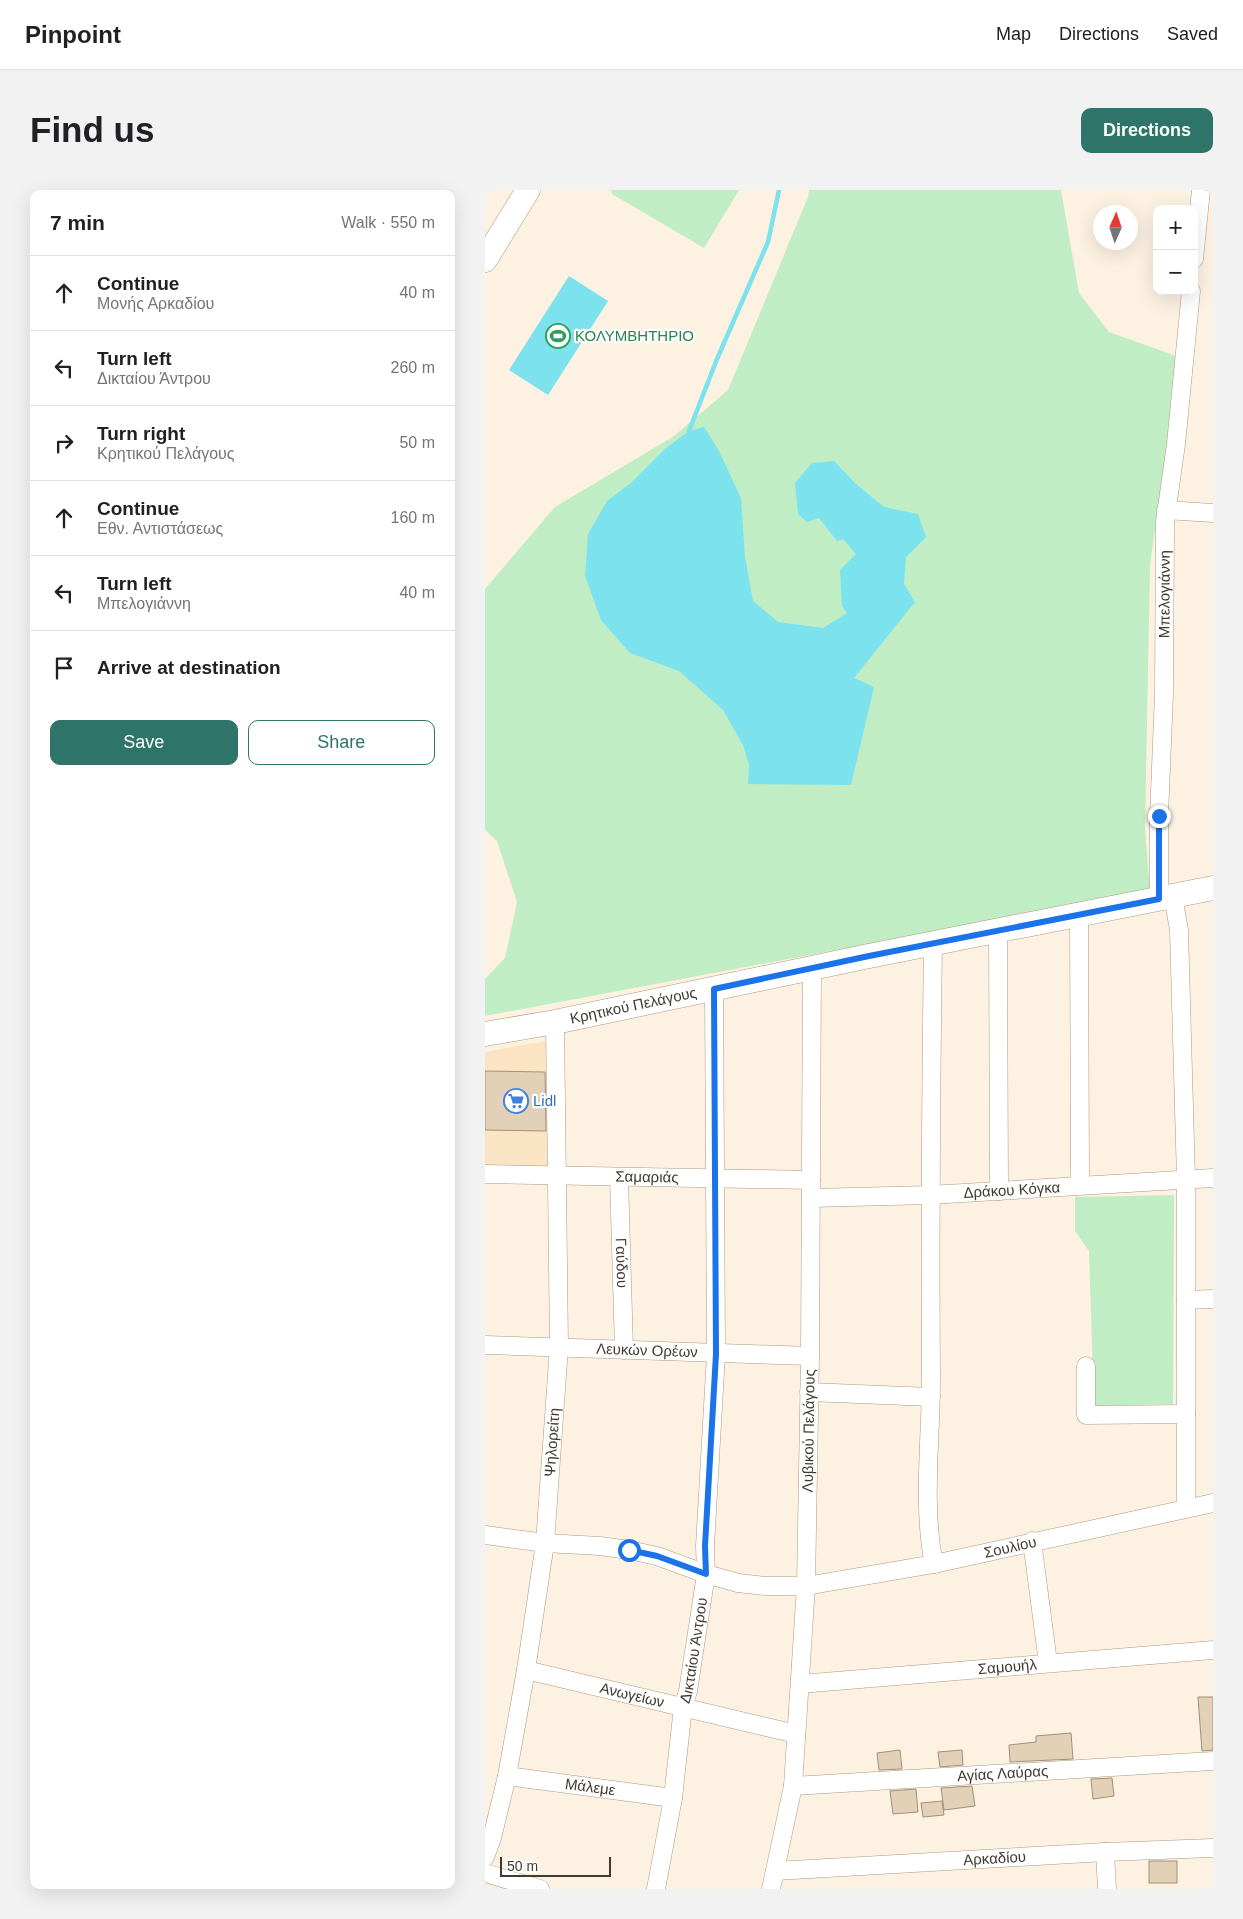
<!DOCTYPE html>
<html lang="en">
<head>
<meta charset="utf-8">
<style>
	:root { --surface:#fff; --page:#f2f2f2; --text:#202124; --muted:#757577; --line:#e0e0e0; --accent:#2f7468 }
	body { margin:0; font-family:Helvetica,sans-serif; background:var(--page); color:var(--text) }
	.controls { position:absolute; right:15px; top:15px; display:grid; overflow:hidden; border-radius:10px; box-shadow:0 5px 20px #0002 }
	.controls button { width:45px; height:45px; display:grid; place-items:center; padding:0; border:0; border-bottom:1px solid var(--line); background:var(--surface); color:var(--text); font:25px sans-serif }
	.compass { position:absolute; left:608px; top:15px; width:45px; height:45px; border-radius:50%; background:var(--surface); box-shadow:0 5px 20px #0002; rotate:3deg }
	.scale { position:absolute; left:15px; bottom:12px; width:111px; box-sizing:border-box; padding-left:5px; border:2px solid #413a30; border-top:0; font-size:14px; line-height:18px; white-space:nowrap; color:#413a30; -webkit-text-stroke:4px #fff; paint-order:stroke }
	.stop { position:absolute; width:15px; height:15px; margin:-11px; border:4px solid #1a73e8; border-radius:50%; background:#fff }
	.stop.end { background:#1a73e8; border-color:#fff; box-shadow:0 1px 5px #0008 }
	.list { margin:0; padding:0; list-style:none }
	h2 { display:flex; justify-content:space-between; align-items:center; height:65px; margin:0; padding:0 20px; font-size:21px }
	h2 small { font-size:16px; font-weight:400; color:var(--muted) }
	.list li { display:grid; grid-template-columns:32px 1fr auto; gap:15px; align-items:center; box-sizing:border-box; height:75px; padding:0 20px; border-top:1px solid var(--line) }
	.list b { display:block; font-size:19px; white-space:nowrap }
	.list p { margin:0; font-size:16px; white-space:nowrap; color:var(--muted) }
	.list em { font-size:16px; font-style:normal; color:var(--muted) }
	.actions { display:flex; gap:10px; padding:15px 20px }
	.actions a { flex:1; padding:11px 0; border:1px solid var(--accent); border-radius:10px; text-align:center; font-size:18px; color:var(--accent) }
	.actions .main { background:var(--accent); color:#fff }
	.icon { flex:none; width:28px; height:28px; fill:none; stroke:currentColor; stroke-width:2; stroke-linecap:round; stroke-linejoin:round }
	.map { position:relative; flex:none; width:728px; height:1699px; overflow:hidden; border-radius:10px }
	header { display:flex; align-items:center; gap:30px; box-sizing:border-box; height:70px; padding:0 25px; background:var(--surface); border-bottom:1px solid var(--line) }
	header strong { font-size:24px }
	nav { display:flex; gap:28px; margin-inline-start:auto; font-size:18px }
	.intro { display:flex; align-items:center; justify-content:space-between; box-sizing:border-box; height:120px; padding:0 30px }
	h1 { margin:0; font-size:35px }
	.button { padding:12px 22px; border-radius:10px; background:var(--accent); color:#fff; font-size:18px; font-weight:700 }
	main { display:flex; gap:30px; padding:0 30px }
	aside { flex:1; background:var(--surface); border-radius:10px; box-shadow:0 5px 20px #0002 }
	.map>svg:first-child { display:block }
	.built { fill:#fbe4c3 }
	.green { fill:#c1edc5 }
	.water { fill:#7be2ee }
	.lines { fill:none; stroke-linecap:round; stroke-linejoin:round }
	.stream { stroke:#7be2ee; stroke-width:4.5 }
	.building { fill:#e2d1b7; stroke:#a09078 }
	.street-casing { stroke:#ab9a81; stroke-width:19 }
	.secondary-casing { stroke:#ab9a81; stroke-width:25 }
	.street { stroke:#fff; stroke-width:18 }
	.secondary { stroke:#fff; stroke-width:24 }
	.route { stroke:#1a73e8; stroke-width:6 }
	.labels { text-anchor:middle; stroke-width:4.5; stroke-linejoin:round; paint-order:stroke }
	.leisure-label { font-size:15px; fill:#27864d; stroke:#fff; text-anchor:start }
	.street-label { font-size:15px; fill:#413a30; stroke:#fff }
	.shop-label { font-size:15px; fill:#366cbe; stroke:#fff; text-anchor:start }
</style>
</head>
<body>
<header>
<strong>Pinpoint</strong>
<nav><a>Map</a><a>Directions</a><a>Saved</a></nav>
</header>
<div class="intro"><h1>Find us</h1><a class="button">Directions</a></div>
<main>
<aside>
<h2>7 min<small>Walk · 550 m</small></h2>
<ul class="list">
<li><svg class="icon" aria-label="ahead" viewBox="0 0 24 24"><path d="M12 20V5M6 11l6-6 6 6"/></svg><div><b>Continue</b><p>Μονής Αρκαδίου</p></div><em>40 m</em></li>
<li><svg class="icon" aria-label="left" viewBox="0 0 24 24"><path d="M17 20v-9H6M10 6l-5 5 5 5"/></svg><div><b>Turn left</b><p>Δικταίου Άντρου</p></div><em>260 m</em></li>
<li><svg class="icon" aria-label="right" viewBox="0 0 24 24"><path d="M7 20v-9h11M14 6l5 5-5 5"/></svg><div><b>Turn right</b><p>Κρητικού Πελάγους</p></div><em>50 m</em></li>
<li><svg class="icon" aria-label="ahead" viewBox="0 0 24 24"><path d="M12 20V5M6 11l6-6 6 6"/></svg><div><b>Continue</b><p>Εθν. Αντιστάσεως</p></div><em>160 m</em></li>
<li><svg class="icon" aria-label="left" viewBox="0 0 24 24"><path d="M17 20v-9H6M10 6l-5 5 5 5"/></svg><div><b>Turn left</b><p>Μπελογιάννη</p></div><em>40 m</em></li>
<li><svg class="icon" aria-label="arrive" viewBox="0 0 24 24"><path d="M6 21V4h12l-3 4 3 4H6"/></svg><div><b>Arrive at destination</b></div></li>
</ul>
<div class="actions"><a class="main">Save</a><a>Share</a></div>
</aside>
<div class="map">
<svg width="728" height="1699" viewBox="0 0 728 1699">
	<rect width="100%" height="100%" fill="#fdf1e2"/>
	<path class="built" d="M61 851 63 978 0 977V862Z"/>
	<g class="green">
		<path d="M126 0H254L219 58 127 4Z"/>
		<path d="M324 0H576L594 103 624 142 694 167 665 375 660 639 665 701 0 826V789L20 768 32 712 12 651 0 640V399L70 317 189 246 243 200 323 7Z"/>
		<path d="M689 1005 688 1214 609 1216 604 1061 590 1041V1007Z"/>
	</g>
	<g class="water">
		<path d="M84 86 123 111 63 205 24 180Z"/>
		<path d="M219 237 233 259 256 308 260 367 268 411 293 432 338 438 362 423 357 416 355 380 371 364 358 349 352 351 334 328 322 332 313 324 310 293 327 273 349 271 371 294 399 317 433 324 441 347 421 367 419 394 430 412 369 488 389 497 366 595 263 594 264 575 258 555 238 520 194 481 145 463 116 430 100 386 103 344 122 311 147 292 181 258 204 241Z"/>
	</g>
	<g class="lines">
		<path class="stream" d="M204 241 232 169 283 52 294 0"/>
	</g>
	<g class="building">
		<path d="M0 881 60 882 61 941 0 940Z"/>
		<path d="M713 1507H728V1560L717 1561Z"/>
		<path d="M586 1543 588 1569 525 1572 524 1555 551 1552V1546Z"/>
		<path d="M415 1560 417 1579 394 1580 392 1563Z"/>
		<path d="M477 1560 478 1575 455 1577 453 1562Z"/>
		<path d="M627 1588 629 1606 608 1609 606 1589Z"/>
		<path d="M487 1596 490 1616 459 1620 456 1598Z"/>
		<path d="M431 1599 433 1622 408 1624 405 1601Z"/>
		<path d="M457 1611 459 1625 438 1627 436 1613Z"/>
		<rect x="664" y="1671" width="28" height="22"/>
	</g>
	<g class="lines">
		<defs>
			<g id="street">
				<path d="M709 69 716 0"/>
				<path d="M681 320 728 323"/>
				<path d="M688 706 694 740 701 989V1318"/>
				<path id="s1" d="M674 709V626L679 504 680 332 691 254 706 101"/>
				<path d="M594 725 595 995"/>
				<path d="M513 741 514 1001"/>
				<path d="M448 754C446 899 445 1044 446 1189 446 1249 437 1317 449 1374"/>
				<path id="s2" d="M0 984 326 990"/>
				<path id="s3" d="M134 987 139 1160"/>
				<path id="s4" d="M326 1008 445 1005 728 988"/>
				<path d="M701 1110 728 1109"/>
				<path id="s5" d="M0 1155 325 1166"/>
				<path d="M601 1176V1225L701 1224"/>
				<path d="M324 1202 446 1207"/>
				<path id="s6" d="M0 1345 60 1353 115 1356 144 1360 172 1366 221 1384 253 1393 280 1396H321L449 1374 728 1313"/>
				<path d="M547 1351 563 1473"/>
				<path id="s7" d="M41 1480 311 1544"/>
				<path id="s8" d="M315 1494 728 1460"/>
				<path id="s9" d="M22 1586 188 1608"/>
				<path id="s10" d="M308 1596 728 1571"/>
				<path d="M620 1662 622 1699"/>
				<path id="s11" d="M0 1667 7 1648 22 1586 41 1480 60 1353 74 1157 70 832"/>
				<path id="s12" d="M290 1681 620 1662 728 1658"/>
				<path d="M0 1683 55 1699"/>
				<path id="s13" d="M171 1699 188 1608 198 1517 203 1501 221 1384 220 1356 231 1164 229 799"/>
				<path id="s14" d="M286 1699 308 1596 321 1396 325 1166 327 778"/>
			</g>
			<g id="secondary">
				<path d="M0 70 43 0"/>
				<path id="s15" d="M0 844 70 832 384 766 728 698"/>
			</g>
		</defs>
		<use href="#street" class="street-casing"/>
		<use href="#secondary" class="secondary-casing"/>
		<use href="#street" class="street"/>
		<use href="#secondary" class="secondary"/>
	</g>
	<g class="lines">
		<path class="route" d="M144 1360 172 1366 221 1384 220 1356 231 1164 229 799 384 766 674 709V626"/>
	</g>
	<defs>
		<symbol id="stadium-ring" viewBox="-11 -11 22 22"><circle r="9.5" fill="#fff" stroke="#2e9e5b" stroke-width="1.5"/><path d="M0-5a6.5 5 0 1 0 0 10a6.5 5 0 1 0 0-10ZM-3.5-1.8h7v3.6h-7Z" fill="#2e9e5b"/></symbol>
		<symbol id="supermarket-ring" viewBox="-11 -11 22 22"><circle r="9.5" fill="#fff" stroke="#3f7fe0" stroke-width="1.5"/><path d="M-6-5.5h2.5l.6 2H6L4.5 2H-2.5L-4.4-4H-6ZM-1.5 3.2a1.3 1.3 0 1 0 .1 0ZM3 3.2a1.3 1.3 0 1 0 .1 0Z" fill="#3f7fe0"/></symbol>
	</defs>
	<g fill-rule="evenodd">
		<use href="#stadium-ring" x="59" y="132" width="28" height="28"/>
		<use href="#supermarket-ring" x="17" y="897" width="28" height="28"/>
	</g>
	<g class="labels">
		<g class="leisure-label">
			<text x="90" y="151">ΚΟΛΥΜΒΗΤΗΡΙΟ</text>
		</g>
		<g class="street-label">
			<text dy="5" stroke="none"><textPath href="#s1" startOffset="305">Μπελογιάννη</textPath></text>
			<text dy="5" stroke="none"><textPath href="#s15" startOffset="151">Κρητικού Πελάγους</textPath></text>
			<text dy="5" stroke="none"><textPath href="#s2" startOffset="162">Σαμαριάς</textPath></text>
			<text dy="5" stroke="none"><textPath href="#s4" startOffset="201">Δράκου Κόγκα</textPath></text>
			<text dy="5" stroke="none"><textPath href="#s3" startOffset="86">Γαύδου</textPath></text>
			<text dy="5" stroke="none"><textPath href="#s5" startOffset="162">Λευκών Ορέων</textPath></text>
			<text dy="5" stroke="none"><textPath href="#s14" startOffset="461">Λυβικού Πελάγους</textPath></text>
			<text dy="5" stroke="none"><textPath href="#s11" startOffset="421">Ψηλορείτη</textPath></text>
			<text dy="5" stroke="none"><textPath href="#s6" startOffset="535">Σουλίου</textPath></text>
			<text dy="5" stroke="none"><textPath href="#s13" startOffset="242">Δικταίου Άντρου</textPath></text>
			<text dy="5" stroke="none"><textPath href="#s8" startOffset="208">Σαμουήλ</textPath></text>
			<text dy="5" stroke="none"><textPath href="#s7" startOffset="109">Ανωγείων</textPath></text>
			<text dy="5" stroke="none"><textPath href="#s10" startOffset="210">Αγίας Λαύρας</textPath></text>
			<text dy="5" stroke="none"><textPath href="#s9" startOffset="84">Μάλεμε</textPath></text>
			<text dy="5" stroke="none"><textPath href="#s12" startOffset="220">Αρκαδίου</textPath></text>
		</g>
		<g class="shop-label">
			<text x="48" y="916">Lidl</text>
		</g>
	</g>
</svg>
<div class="controls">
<button>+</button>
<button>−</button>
</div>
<svg class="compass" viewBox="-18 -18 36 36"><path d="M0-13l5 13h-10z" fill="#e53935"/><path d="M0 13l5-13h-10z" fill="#757577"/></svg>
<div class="scale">50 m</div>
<div class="stop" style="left:144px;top:1360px"></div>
<div class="stop end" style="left:674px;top:626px"></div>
</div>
</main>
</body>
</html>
